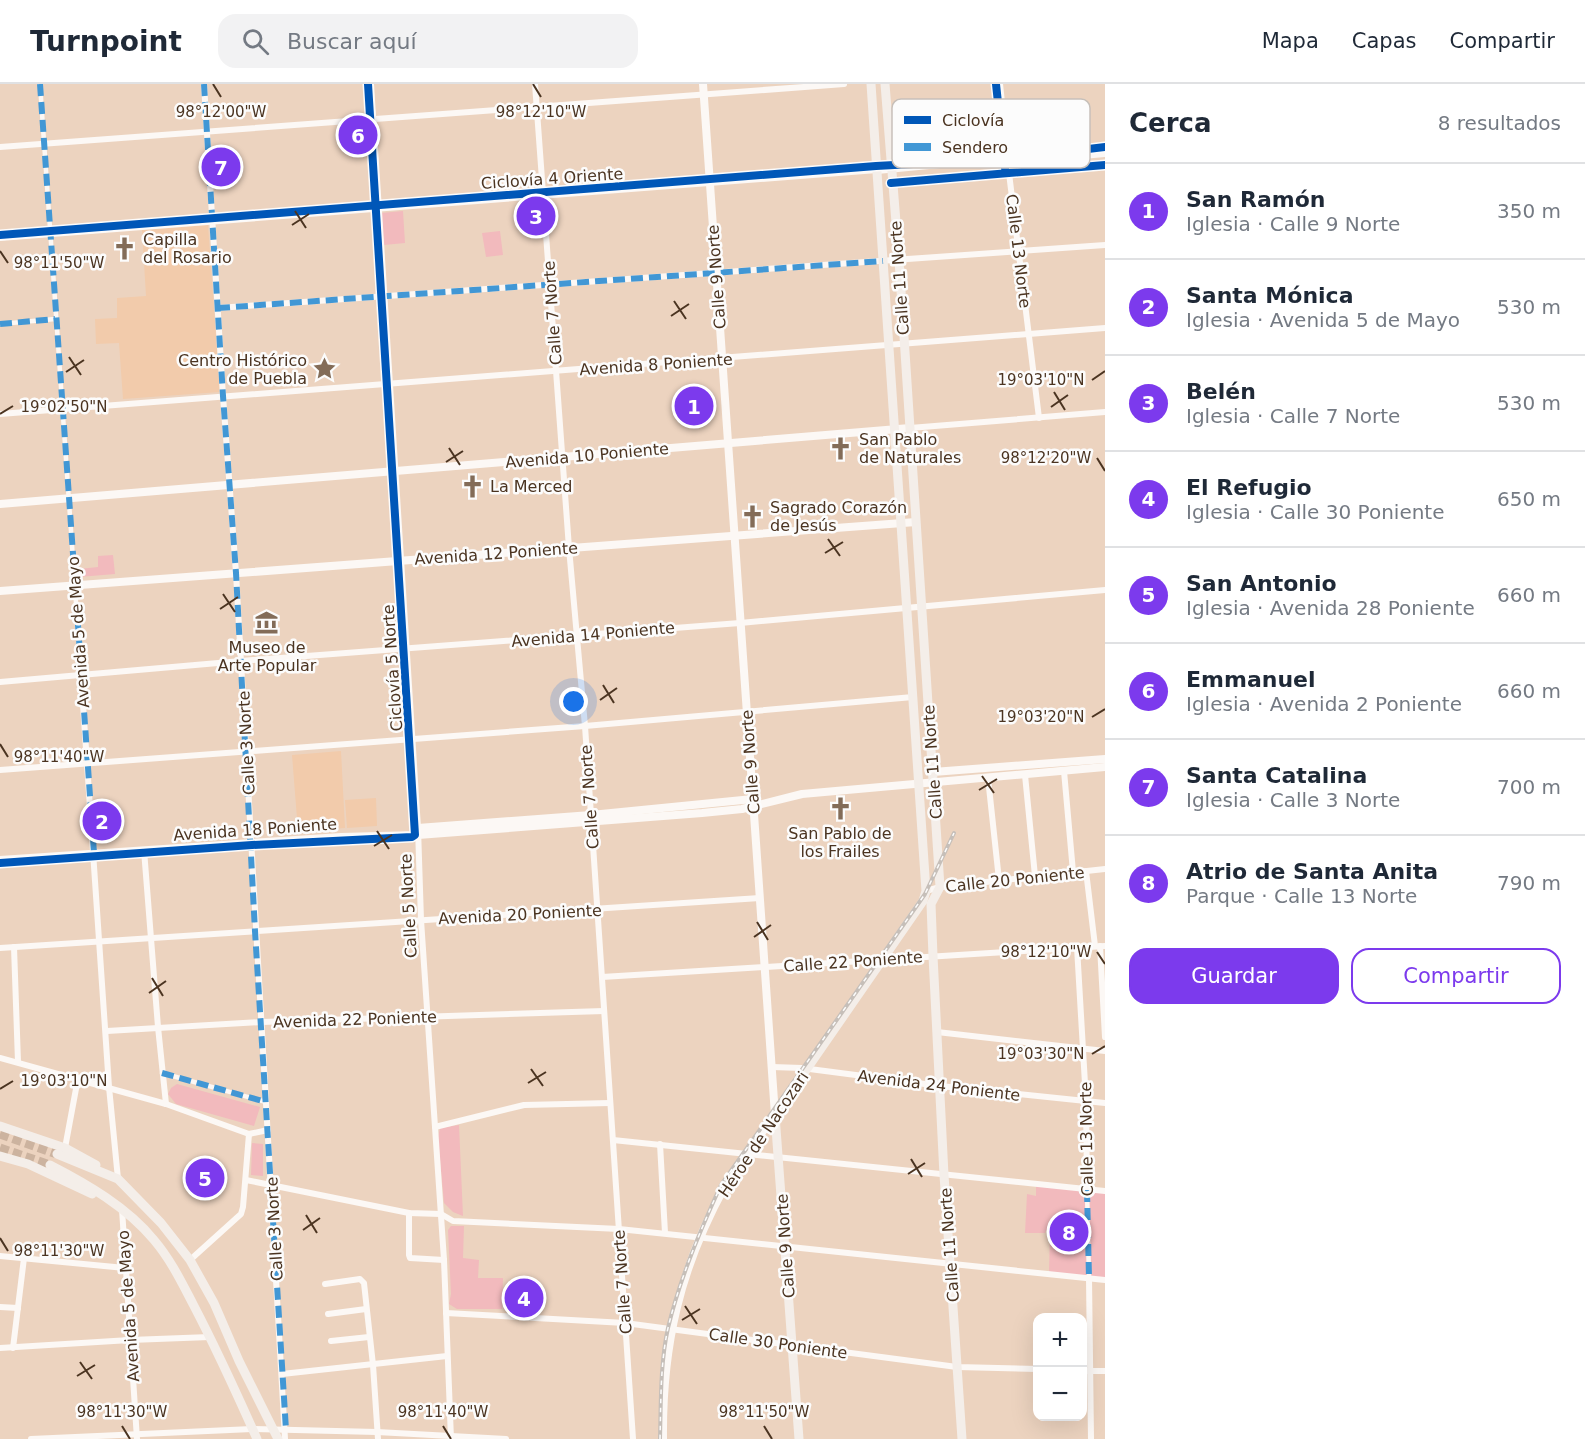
<!DOCTYPE html>
<html lang="es">
<head>
<meta charset="utf-8">
<style>
	:root { --surface:#fff; --page:#f2f2f3; --text:#1f2937; --muted:#747a83; --line:#e0e1e3; --accent:#7c3aed }
	body { margin:0; font-family:"DejaVu Sans",sans-serif; background:var(--page); color:var(--text) }
	.controls { position:absolute; right:18px; bottom:18px; display:grid; overflow:hidden; border-radius:12px; box-shadow:0 6px 24px #0002 }
	.controls button { width:54px; height:54px; display:grid; place-items:center; padding:0; border:0; border-bottom:2px solid var(--line); background:var(--surface); color:var(--text); font:30px sans-serif }
	.you { position:absolute; left:574px; top:618px; width:21px; height:21px; margin:-15px; border:4px solid #fff; border-radius:50%; background:#1a73e8; box-shadow:0 0 0 9px #1a73e833 }
	.badge { display:grid; place-items:center; width:39px; height:39px; border-radius:50%; background:var(--accent); color:#fff; font-size:20px; font-weight:700 }
	.pin { position:absolute; translate:-50% -50%; border:3px solid #fff; box-shadow:0 2px 6px #0006 }
	.list { margin:0; padding:0; list-style:none }
	h2 { display:flex; justify-content:space-between; align-items:center; height:78px; margin:0; padding:0 24px; font-size:26px }
	h2 small { font-size:20px; font-weight:400; color:var(--muted) }
	.list li { display:grid; grid-template-columns:39px 1fr auto; gap:18px; align-items:center; box-sizing:border-box; height:96px; padding:0 24px; border-top:2px solid var(--line) }
	.list b { display:block; font-size:22px; white-space:nowrap }
	.list p { margin:0; font-size:20px; white-space:nowrap; color:var(--muted) }
	.list em { font-size:20px; font-style:normal; color:var(--muted) }
	.actions { display:flex; gap:12px; padding:18px 24px }
	.actions a { flex:1; padding:14px 0; border:2px solid var(--accent); border-radius:18px; text-align:center; font-size:21px; color:var(--accent) }
	.actions .main { background:var(--accent); color:#fff }
	.icon { flex:none; width:33px; height:33px; fill:none; stroke:currentColor; stroke-width:2; stroke-linecap:round; stroke-linejoin:round }
	.map { position:relative; flex:none; width:1105px; height:1355px; overflow:hidden }
	header { display:flex; align-items:center; gap:36px; box-sizing:border-box; height:84px; padding:0 30px; background:var(--surface); border-bottom:2px solid var(--line) }
	header strong { font-size:28px }
	nav { display:flex; gap:33px; margin-inline-start:auto; font-size:21px }
	.search { width:420px; height:54px; background:var(--page); display:flex; align-items:center; gap:15px; box-sizing:border-box; padding:0 21px; border-radius:18px; color:var(--muted); font-size:22px }
	main { display:flex }
	aside { flex:1; background:var(--surface) }
	.map>svg:first-child { display:block }
	.built { fill:#f2cbab }
	.green { fill:#f2babd }
	.lines { fill:none; stroke-linecap:round; stroke-linejoin:round }
	.primary-tunnel { stroke:#ccb39f; stroke-width:9; stroke-dasharray:9 4.5; stroke-linecap:butt }
	.pedestrian { stroke:#fcf8f5; stroke-width:4.5 }
	.minor { stroke:#fcf8f5; stroke-width:6 }
	.tertiary { stroke:#fcf8f5; stroke-width:8 }
	.secondary { stroke:#fcf8f5; stroke-width:8 }
	.primary { stroke:#f4eee9; stroke-width:9 }
	.rail-casing { stroke:#c6bfb9; stroke-width:4 }
	.rail { stroke:#fcfcfc; stroke-width:1.5; stroke-dasharray:4.5; stroke-linecap:butt }
	.quiet { stroke:#4197d5; stroke-width:6; stroke-dasharray:12 6; stroke-linecap:butt }
	.cycleway-casing { stroke:#fcfcfc; stroke-width:11 }
	.cycleway { stroke:#0057b8; stroke-width:8 }
	.ticks { fill:none; stroke:#4b3421; stroke-width:2 }
	.labels { text-anchor:middle; stroke-width:5; stroke-linejoin:round; paint-order:stroke }
	.street-label { font-size:16px; fill:#4b3421; stroke:#fcfcfc }
	.poi-label { font-size:16px; fill:#4b3421; stroke:#fcfcfc; text-anchor:start }
	.key { fill:#fcfcfc; stroke:#c7c0ba; stroke-width:1.5 }
	.key-label { font-size:16px; fill:#4b3421 }
	.ticks-label { font-size:15px; text-anchor:middle; fill:#4b3421; stroke:#fcfcfc; stroke-width:5; stroke-linejoin:round; paint-order:stroke }
</style>
</head>
<body>
<header>
<strong>Turnpoint</strong>
<div class="search"><svg class="icon" aria-label="search" viewBox="0 0 24 24"><circle cx="10" cy="10" r="6"/><path d="M15 15l6 6"/></svg>Buscar aquí</div>
<nav><a>Mapa</a><a>Capas</a><a>Compartir</a></nav>
</header>
<main>
<div class="map">
<svg width="1105" height="1355" viewBox="0 0 1105 1355">
	<rect width="100%" height="100%" fill="#ecd3bf"/>
	<g class="built">
		<path d="M208 141 220 308 123 315 119 259 96 260 95 235 117 234V214L146 212 142 146Z"/>
		<path d="M341 667 345 744 298 747 292 671Z"/>
		<path d="M376 714 377 742 347 744 345 716Z"/>
	</g>
	<g class="green">
		<path d="M403 127 405 159 384 161 381 129Z"/>
		<path d="M500 147 503 171 486 173 482 149Z"/>
		<path d="M113 471 115 490 79 493V485L98 483V472Z"/>
		<path d="M177 1000 260 1023 254 1042 176 1020 168 1010 171 1004Z"/>
		<path d="M459 1041 463 1132 453 1128 444 1119 438 1053 440 1044Z"/>
		<path d="M252 1059 263 1060V1092L251 1091Z"/>
		<path d="M1036 1101 1105 1107V1196L1049 1190 1050 1147 1046 1146 1045 1149H1025L1027 1110 1036 1112Z"/>
		<path d="M451 1142H464L463 1174 479 1176 478 1194H503L502 1225H457L449 1220 451 1210 448 1146Z"/>
	</g>
	<g class="lines">
		<g class="primary-tunnel">
			<path d="M0 1050 57 1070"/>
			<path d="M0 1064 50 1081"/>
		</g>
		<g class="pedestrian">
			<path d="M40 0 81 591"/>
			<path d="M0 240 55 235"/>
			<path d="M162 989 266 1018"/>
			<path d="M1087 1106 1089 1194"/>
		</g>
		<g class="minor">
			<path d="M204 0 223 312 236 489 285 1355"/>
			<path d="M371 0 418 744 421 836 444 1176 451 1355"/>
			<path d="M535 0 569 464 585 642 633 1355"/>
			<path d="M0 63 844 0"/>
			<path d="M1009 89 1039 334"/>
			<path d="M0 154 877 86"/>
			<path d="M218 224 1105 161"/>
			<path d="M0 330 1105 244"/>
			<path d="M910 344 1105 328"/>
			<path d="M81 591 109 1003 118 1095"/>
			<path d="M0 598 241 577 740 539 1105 506"/>
			<path d="M0 686 585 642 913 613"/>
			<path d="M1064 687 1073 788"/>
			<path d="M1025 691 1035 792"/>
			<path d="M988 694 999 796"/>
			<path d="M144 766 158 943 166 1020"/>
			<path d="M1086 787 1095 862"/>
			<path d="M926 807 940 803 1105 785"/>
			<path d="M1100 862 1105 953"/>
			<path d="M14 863 18 978"/>
			<path d="M1077 863 1086 1017 1087 1106"/>
			<path d="M0 864 760 814"/>
			<path d="M602 893 1105 862"/>
			<path d="M107 947 262 938 604 927"/>
			<path d="M937 948 1105 967"/>
			<path d="M0 974 166 1020 249 1050 268 1046"/>
			<path d="M772 983 802 984 940 1002 1105 1019"/>
			<path d="M435 1043 524 1021 610 1019"/>
			<path d="M613 1056 1105 1107"/>
			<path d="M660 1060 665 1149"/>
			<path d="M65 1064 78 994"/>
			<path d="M246 1096 409 1129 441 1130 453 1137 619 1145 1105 1196"/>
			<path d="M122 1125 137 1355"/>
			<path d="M409 1129V1171L410 1174 444 1176"/>
			<path d="M0 1172 125 1184"/>
			<path d="M190 1176 241 1130 243 1123 249 1050"/>
			<path d="M1089 1194 1091 1355"/>
			<path d="M325 1200 360 1195 364 1199 373 1281 378 1355"/>
			<path d="M0 1223 18 1224"/>
			<path d="M446 1229 625 1239 957 1283 1038 1285"/>
			<path d="M328 1230 366 1225"/>
			<path d="M331 1257 369 1253"/>
			<path d="M0 1264 130 1256 210 1253"/>
			<path d="M13 1264 24 1174"/>
			<path d="M1082 1287H1105"/>
			<path d="M282 1290 447 1272"/>
			<path d="M31 1355 252 1345 377 1348 506 1355"/>
		</g>
		<g class="tertiary">
			<path d="M933 688 1105 675"/>
			<path d="M418 744 591 731 753 715"/>
			<path d="M0 776 341 753 418 751 702 729 742 725 802 710 1105 683"/>
			<path d="M663 1355C662 1261 680 1184 725 1102 739 1077 758 1054 775 1031L703 0"/>
		</g>
		<g class="secondary">
			<path d="M999 0 1008 83"/>
			<path d="M877 86 960 78H1005L1105 69"/>
			<path d="M891 99 1105 81"/>
			<path d="M0 420 910 344"/>
			<path d="M0 507 916 438"/>
		</g>
		<g class="primary">
			<path d="M885 0 899 176 940 803 931 820 933 872 944 1091 962 1355"/>
			<path d="M0 1042 65 1064 96 1081"/>
			<path d="M57 1070 118 1095 161 1139 190 1176 214 1219 239 1277 278 1355"/>
			<path d="M0 1072 28 1080 92 1110"/>
			<path d="M50 1081C87 1100 127 1123 154 1156 171 1176 182 1199 194 1222 217 1266 237 1310 257 1355"/>
			<path d="M799 1355 775 1031 923 817 926 807 871 0"/>
		</g>
		<defs>
			<path id="rail" d="M660 1355C661 1319 660 1280 668 1244 680 1194 700 1147 721 1101L925 810 954 749"/>
		</defs>
		<use href="#rail" class="rail-casing"/>
		<use href="#rail" class="rail"/>
		<g class="quiet">
			<path d="M40 0 94 769"/>
			<path d="M204 0 223 312 236 489 255 847 286 1346"/>
			<path d="M218 224 883 177"/>
			<path d="M0 240 55 235"/>
			<path d="M162 989 266 1018"/>
			<path d="M1087 1106 1089 1194"/>
		</g>
		<defs>
			<g id="cycleway">
				<path d="M996 0 1005 84"/>
				<path d="M891 99 1105 81"/>
				<path d="M0 151 876 82 1005 75 1105 63"/>
				<path d="M0 779 252 761 412 753 415 751 368 0"/>
			</g>
		</defs>
		<use href="#cycleway" class="cycleway-casing"/>
		<use href="#cycleway" class="cycleway"/>
	</g>
	<path class="ticks" d="M213 0 221 13M533 0 541 13M295 127 306 144M292 141 309 130M0 167 8 179M674 217 686 235M671 232 689 220M69 273 81 291M66 288 84 276M1092 296 1105 287M1054 308 1065 326M1051 323 1068 311M0 330 13 322M449 364 460 381M1097 374 1105 387M446 378 463 367M828 455 840 472M825 469 843 458M223 510 235 528M220 525 238 513M603 601 614 619M600 616 617 604M1092 633 1105 625M0 660 8 673M982 692 994 709M979 706 997 695M377 747 389 765M374 762 392 751M757 838 768 856M754 853 771 841M1097 868 1105 880M152 894 163 912M149 909 166 897M1092 970 1105 962M531 985 543 1002M528 999 546 988M0 1005 13 997M911 1075 922 1093M908 1090 925 1079M306 1131 317 1149M303 1146 320 1134M0 1154 8 1167M685 1222 697 1240M682 1236 700 1225M80 1278 92 1295M77 1292 95 1281M122 1342 130 1355M443 1342 451 1355M764 1342 772 1355"/>
	<defs>
		<symbol id="church-bare" viewBox="-9 -9 18 18"><path d="M-1.2-6h2.4v3.5h3.3v2.4h-3.3V6h-2.4V-.1h-3.3v-2.4h3.3Z" fill="#836c58" stroke="#fcfcfc" stroke-width="2.5" paint-order="stroke"/></symbol>
		<symbol id="sight-bare" viewBox="-9 -9 18 18"><path d="M0-6L1.8-2.2L6-1.7L2.9 1.2L3.7 5.4L0 3.3L-3.7 5.4L-2.9 1.2L-6-1.7L-1.8-2.2Z" fill="#836c58" stroke="#fcfcfc" stroke-width="2.5" paint-order="stroke"/></symbol>
		<symbol id="museum-bare" viewBox="-9 -9 18 18"><path d="M0-6L6-3V-2H-6V-3ZM-5-1h2V3h-2ZM-1-1h2V3h-2ZM3-1h2V3H3ZM-6 4H6V6H-6Z" fill="#836c58" stroke="#fcfcfc" stroke-width="2.5" paint-order="stroke"/></symbol>
	</defs>
	<g fill-rule="evenodd">
		<use href="#church-bare" x="108" y="148" width="33" height="33"/>
		<use href="#sight-bare" x="308" y="268" width="33" height="33"/>
		<use href="#church-bare" x="824" y="348" width="33" height="33"/>
		<use href="#church-bare" x="456" y="386" width="33" height="33"/>
		<use href="#church-bare" x="736" y="416" width="33" height="33"/>
		<use href="#museum-bare" x="250" y="522" width="33" height="33"/>
		<use href="#church-bare" x="824" y="708" width="33" height="33"/>
	</g>
	<g class="labels">
		<g class="street-label">
			<text transform="translate(552 94) rotate(-4)" y="6">Ciclovía 4 Oriente</text>
			<text transform="translate(1019 167) rotate(83)" y="6">Calle 13 Norte</text>
			<text transform="translate(716 193) rotate(-94)" y="6">Calle 9 Norte</text>
			<text transform="translate(899 194) rotate(-94)" y="6">Calle 11 Norte</text>
			<text transform="translate(552 229) rotate(-94)" y="6">Calle 7 Norte</text>
			<text transform="translate(656 280) rotate(-4)" y="6">Avenida 8 Poniente</text>
			<text transform="translate(587 371) rotate(-5)" y="6">Avenida 10 Poniente</text>
			<text transform="translate(496 469) rotate(-4)" y="6">Avenida 12 Poniente</text>
			<text transform="translate(78 548) rotate(-94)" y="6">Avenida 5 de Mayo</text>
			<text transform="translate(593 550) rotate(-5)" y="6">Avenida 14 Poniente</text>
			<text transform="translate(392 584) rotate(-94)" y="6">Ciclovía 5 Norte</text>
			<text transform="translate(246 659) rotate(-93)" y="6">Calle 3 Norte</text>
			<text transform="translate(750 678) rotate(-94)" y="6">Calle 9 Norte</text>
			<text transform="translate(932 678) rotate(-94)" y="6">Calle 11 Norte</text>
			<text transform="translate(589 713) rotate(-94)" y="6">Calle 7 Norte</text>
			<text transform="translate(255 745) rotate(-4)" y="6">Avenida 18 Poniente</text>
			<text transform="translate(1015 795) rotate(-6)" y="6">Calle 20 Poniente</text>
			<text transform="translate(408 822) rotate(-93)" y="6">Calle 5 Norte</text>
			<text transform="translate(520 830) rotate(-3)" y="6">Avenida 20 Poniente</text>
			<text transform="translate(853 877) rotate(-4)" y="6">Calle 22 Poniente</text>
			<text transform="translate(355 935) rotate(-2)" y="6">Avenida 22 Poniente</text>
			<text transform="translate(939 1001) rotate(7)" y="6">Avenida 24 Poniente</text>
			<text transform="translate(763 1050) rotate(-56)" y="6">Héroe de Nacozari</text>
			<text transform="translate(1086 1055) rotate(-91)" y="6">Calle 13 Norte</text>
			<text transform="translate(274 1145) rotate(-93)" y="6">Calle 3 Norte</text>
			<text transform="translate(949 1161) rotate(-94)" y="6">Calle 11 Norte</text>
			<text transform="translate(785 1162) rotate(-94)" y="6">Calle 9 Norte</text>
			<text transform="translate(622 1198) rotate(-94)" y="6">Calle 7 Norte</text>
			<text transform="translate(128 1222) rotate(-94)" y="6">Avenida 5 de Mayo</text>
			<text transform="translate(778 1259) rotate(8)" y="6">Calle 30 Poniente</text>
		</g>
		<g class="poi-label">
			<text x="143" y="161">Capilla<tspan x="143" dy="18">del Rosario</tspan></text>
			<text x="307" y="282" text-anchor="end">Centro Histórico<tspan x="307" dy="18">de Puebla</tspan></text>
			<text x="859" y="361">San Pablo<tspan x="859" dy="18">de Naturales</tspan></text>
			<text x="490" y="408">La Merced</text>
			<text x="770" y="429">Sagrado Corazón<tspan x="770" dy="18">de Jesús</tspan></text>
			<text x="267" y="569" text-anchor="middle">Museo de<tspan x="267" dy="18">Arte Popular</tspan></text>
			<text x="840" y="755" text-anchor="middle">San Pablo de<tspan x="840" dy="18">los Frailes</tspan></text>
		</g>
	</g>
	<rect x="892" y="15" width="198" height="69" rx="9" class="key"/>
	<rect x="904" y="32" width="27" height="8" fill="#0057b8"/>
	<rect x="904" y="59" width="27" height="8" fill="#4197d5"/>
	<g class="key-label">
		<text x="942" y="42">Ciclovía</text>
		<text x="942" y="69">Sendero</text>
	</g>
	<g class="ticks-label">
		<text x="221" y="33">98°12'00"W</text>
		<text x="541" y="33">98°12'10"W</text>
		<text x="59" y="184">98°11'50"W</text>
		<text x="1041" y="301">19°03'10"N</text>
		<text x="64" y="328">19°02'50"N</text>
		<text x="1046" y="379">98°12'20"W</text>
		<text x="1041" y="638">19°03'20"N</text>
		<text x="59" y="678">98°11'40"W</text>
		<text x="1046" y="873">98°12'10"W</text>
		<text x="1041" y="975">19°03'30"N</text>
		<text x="64" y="1002">19°03'10"N</text>
		<text x="59" y="1172">98°11'30"W</text>
		<text x="122" y="1333">98°11'30"W</text>
		<text x="443" y="1333">98°11'40"W</text>
		<text x="764" y="1333">98°11'50"W</text>
	</g>
</svg>
<div class="controls">
<button>+</button>
<button>−</button>
</div>
<div class="you"></div>
<div class="pin badge" style="left:694px;top:322px">1</div>
<div class="pin badge" style="left:102px;top:737px">2</div>
<div class="pin badge" style="left:536px;top:132px">3</div>
<div class="pin badge" style="left:524px;top:1214px">4</div>
<div class="pin badge" style="left:205px;top:1094px">5</div>
<div class="pin badge" style="left:358px;top:51px">6</div>
<div class="pin badge" style="left:221px;top:83px">7</div>
<div class="pin badge" style="left:1069px;top:1148px">8</div>
</div>
<aside>
<h2>Cerca<small>8 resultados</small></h2>
<ul class="list">
<li><span class="badge">1</span><div><b>San Ramón</b><p>Iglesia · Calle 9 Norte</p></div><em>350 m</em></li>
<li><span class="badge">2</span><div><b>Santa Mónica</b><p>Iglesia · Avenida 5 de Mayo</p></div><em>530 m</em></li>
<li><span class="badge">3</span><div><b>Belén</b><p>Iglesia · Calle 7 Norte</p></div><em>530 m</em></li>
<li><span class="badge">4</span><div><b>El Refugio</b><p>Iglesia · Calle 30 Poniente</p></div><em>650 m</em></li>
<li><span class="badge">5</span><div><b>San Antonio</b><p>Iglesia · Avenida 28 Poniente</p></div><em>660 m</em></li>
<li><span class="badge">6</span><div><b>Emmanuel</b><p>Iglesia · Avenida 2 Poniente</p></div><em>660 m</em></li>
<li><span class="badge">7</span><div><b>Santa Catalina</b><p>Iglesia · Calle 3 Norte</p></div><em>700 m</em></li>
<li><span class="badge">8</span><div><b>Atrio de Santa Anita</b><p>Parque · Calle 13 Norte</p></div><em>790 m</em></li>
</ul>
<div class="actions"><a class="main">Guardar</a><a>Compartir</a></div>
</aside>
</main>
</body>
</html>
